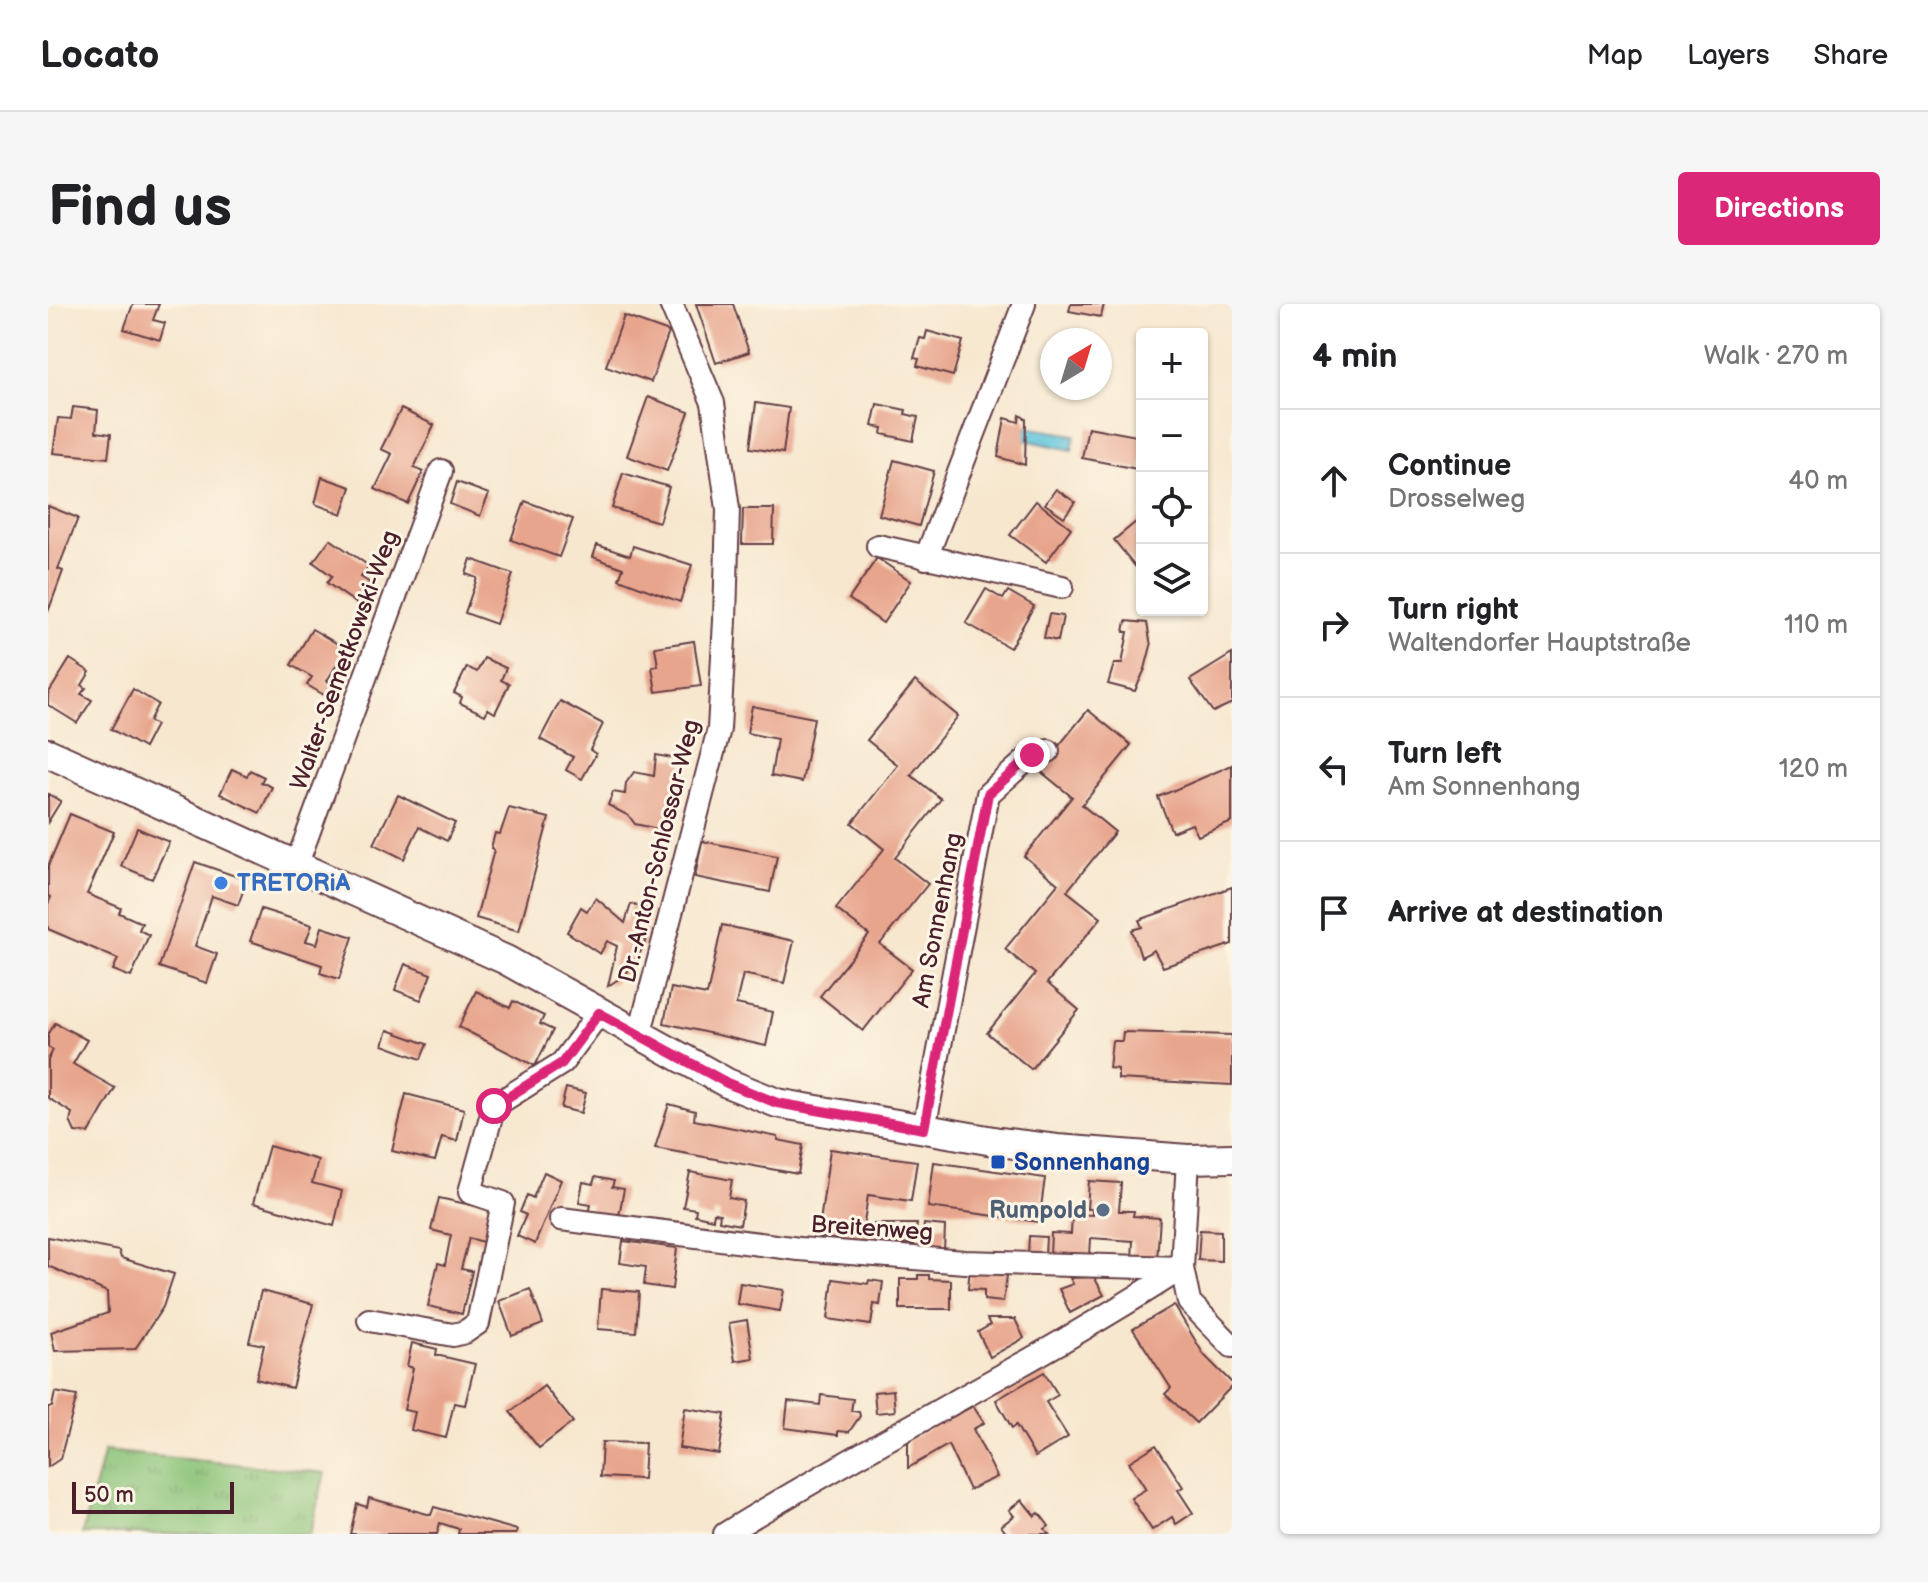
<!DOCTYPE html>
<html lang="en">
<head>
<meta charset="utf-8">
<style>
	:root { --surface:#fff; --page:#f6f6f6; --text:#202124; --muted:#757577; --line:#e0e0e0; --accent:#db2777 }
	body { margin:0; font-family:"Balsamiq Sans",sans-serif; background:var(--page); color:var(--text) }
	.controls { position:absolute; right:24px; top:24px; display:grid; overflow:hidden; border-radius:8px; box-shadow:0 2px 6px #0004 }
	.controls button { width:72px; height:72px; display:grid; place-items:center; padding:0; border:0; border-bottom:2px solid var(--line); background:var(--surface); color:var(--text); font:40px sans-serif }
	.compass { position:absolute; left:992px; top:24px; width:72px; height:72px; border-radius:50%; background:var(--surface); box-shadow:0 2px 6px #0004; rotate:38deg }
	.scale { position:absolute; left:24px; bottom:20px; width:162px; box-sizing:border-box; padding-left:8px; border:4px solid #4a1f2b; border-top:0; font-size:22px; line-height:28px; white-space:nowrap; color:#4a1f2b; -webkit-text-stroke:6px #fcf5e5; paint-order:stroke }
	.stop { position:absolute; width:24px; height:24px; margin:-18px; border:6px solid #db2777; border-radius:50%; background:#fff }
	.stop.end { background:#db2777; border-color:#fff; box-shadow:0 2px 8px #0008 }
	.list { margin:0; padding:0; list-style:none }
	h2 { display:flex; justify-content:space-between; align-items:center; height:104px; margin:0; padding:0 32px; font-size:34px }
	h2 small { font-size:26px; font-weight:400; color:var(--muted) }
	.list li { display:grid; grid-template-columns:52px 1fr auto; gap:24px; align-items:center; box-sizing:border-box; height:144px; padding:0 32px; border-top:2px solid var(--line) }
	.list b { display:block; font-size:30px; white-space:nowrap }
	.list p { margin:0; font-size:26px; white-space:nowrap; color:var(--muted) }
	.list em { font-size:26px; font-style:normal; color:var(--muted) }
	.icon { flex:none; width:44px; height:44px; fill:none; stroke:currentColor; stroke-width:2; stroke-linecap:round; stroke-linejoin:round }
	.map { position:relative; flex:none; width:1184px; height:1230px; overflow:hidden; border-radius:8px }
	header { display:flex; align-items:center; gap:48px; box-sizing:border-box; height:112px; padding:0 40px; background:var(--surface); border-bottom:2px solid var(--line) }
	header strong { font-size:38px }
	nav { display:flex; gap:44px; margin-inline-start:auto; font-size:28px }
	.intro { display:flex; align-items:center; justify-content:space-between; box-sizing:border-box; height:192px; padding:0 48px }
	h1 { margin:0; font-size:56px }
	.button { padding:20px 36px; border-radius:8px; background:var(--accent); color:#fff; font-size:28px; font-weight:700 }
	main { display:flex; gap:48px; padding:0 48px }
	aside { flex:1; background:var(--surface); border-radius:8px; box-shadow:0 2px 6px #0004 }
	.map>svg:first-child { display:block }
	.grass { fill:url(#grass-tufts); stroke:#6a7152; stroke-width:2 }
	.water { fill:url(#water-ripples); stroke:#547284; stroke-width:2 }
	.building { fill:#e8a58d }
	.lines { fill:none; stroke-linecap:round; stroke-linejoin:round }
	.minor-casing { stroke:#643d44; stroke-width:26 }
	.major-casing { stroke:#643d44; stroke-width:32 }
	.minor { stroke:#fff; stroke-width:22 }
	.major { stroke:#fff; stroke-width:28 }
	.route { stroke:#db2777; stroke-width:10 }
	.shop-dot { fill:#3f7fe0; stroke:#fcf5e5; stroke-width:3 }
	.transit-dot { fill:#1a4fb4; stroke:#fcf5e5; stroke-width:3 }
	.service-dot { fill:#5c6f8a; stroke:#fcf5e5; stroke-width:3 }
	.labels { text-anchor:middle; stroke-width:6; stroke-linejoin:round; paint-order:stroke }
	.street-label { font-size:24px; fill:#4a1f2b; stroke:#fcf5e5 }
	.shop-label { font-size:24px; font-weight:bold; fill:#366cbe; stroke:#fcf5e5; text-anchor:start }
	.transit-label { font-size:24px; font-weight:bold; fill:#164399; stroke:#fcf5e5; text-anchor:start }
	.service-label { font-size:24px; font-weight:bold; fill:#4e5e75; stroke:#fcf5e5; text-anchor:end }
</style>
</head>
<body>
<header>
<strong>Locato</strong>
<nav><a>Map</a><a>Layers</a><a>Share</a></nav>
</header>
<div class="intro"><h1>Find us</h1><a class="button">Directions</a></div>
<main>
<div class="map">
<svg width="1184" height="1230" viewBox="0 0 1184 1230">
	<defs>
		<pattern id="grass-tufts" width="24" height="20" patternUnits="userSpaceOnUse" patternTransform="scale(2)"><rect width="24" height="20" fill="#8ac378"/><path d="M3 7l-1-3M5 7V3M7 7l1-3M15 17l-1-3M17 17v-4M19 17l1-3" fill="none" stroke="#739e63"/></pattern>
		<pattern id="water-ripples" width="26" height="14" patternUnits="userSpaceOnUse" patternTransform="scale(2)"><rect width="26" height="14" fill="#5fc4dc"/><path d="M2 4q2-2 4 0t4 0M15 11q2-2 4 0t4 0" fill="none" stroke="#54a8bd"/></pattern>
	</defs>
	<rect width="100%" height="100%" fill="#fcf5e5"/>
	<filter id="ink" filterUnits="userSpaceOnUse"><feTurbulence type="fractalNoise" baseFrequency=".0125" numOctaves="2"/><feDisplacementMap in="SourceGraphic" scale="16" xChannelSelector="R" yChannelSelector="G"/><feConvolveMatrix kernelMatrix="1 2 1 2 8 2 1 2 1" color-interpolation-filters="sRGB"/></filter>
	<filter id="wash" filterUnits="userSpaceOnUse"><feTurbulence type="fractalNoise" baseFrequency=".006" numOctaves="4" result="noise"/><feDisplacementMap in="SourceGraphic" scale="32" xChannelSelector="R" yChannelSelector="G"/><feGaussianBlur stdDeviation="1.8" result="paint"/><feColorMatrix in="noise" values="0 0 0 0 0 0 0 0 0 0 0 0 0 0 0 0 0 1.4 0 .05"/><feComposite in="paint" operator="in"/></filter>
	<g filter="url(#wash)">
		<rect width="100%" height="100%" fill="#f7e7cf"/>
		<path class="grass" d="M56 1147 277 1169 262 1230H34Z"/>
		<path class="water" d="M977 123 1027 131 1024 146 977 136Z"/>
		<g id="blocks">
			<g class="building">
				<path d="M85 0H111L105 16 117 19 112 36 76 25Z"/>
				<path d="M648 0H685L701 48 668 59Z"/>
				<path d="M1023 0H1056L1053 13 1021 7Z"/>
				<path d="M576 12 621 28 603 78 558 62Z"/>
				<path d="M879 27 915 37 905 72 869 62 871 55 866 54 872 34 877 35Z"/>
				<path d="M600 93 641 108 619 167 579 152Z"/>
				<path d="M708 99 741 104 735 149 702 144Z"/>
				<path d="M829 100 858 106 857 110 870 113 865 137 834 130 835 124 824 122Z"/>
				<path d="M25 103 50 106 48 128 63 130 60 154 5 149 10 114 23 115Z"/>
				<path d="M353 105 386 121 366 164 375 168 360 200 327 185 344 150 333 145Z"/>
				<path d="M972 111 978 115 977 161 950 153 957 114 971 118Z"/>
				<path d="M1040 123 1094 133V166L1034 154Z"/>
				<path d="M846 156 886 167 871 222 831 211Z"/>
				<path d="M575 169 621 183 611 218 564 204Z"/>
				<path d="M274 173 303 183 294 210 267 200Z"/>
				<path d="M409 178 441 190 432 212 402 200Z"/>
				<path d="M1008 185 1027 198 1016 213 997 200Z"/>
				<path d="M477 197 525 215 511 253 463 236Z"/>
				<path d="M988 197 1023 224 998 258 962 231Z"/>
				<path d="M0 202 30 214 10 265 15 267 0 308Z"/>
				<path d="M695 205H726L725 240H694Z"/>
				<path d="M1094 213V264L1091 267 1066 236Z"/>
				<path d="M282 235 321 262 313 273 322 279 308 299 279 279 284 272 265 258Z"/>
				<path d="M549 241 582 252 585 242 644 261 632 298 571 275 575 264 545 253Z"/>
				<path d="M829 254 863 277 835 319 801 295Z"/>
				<path d="M423 255 465 270 448 320 417 309 429 274 418 270Z"/>
				<path d="M938 285 955 295 960 287 986 302 962 344 918 319Z"/>
				<path d="M1001 310 1015 312 1010 337 996 334Z"/>
				<path d="M1078 317 1099 319 1103 342 1097 365 1087 387 1060 380 1066 360H1074L1080 328H1076Z"/>
				<path d="M264 325 298 345 279 377 290 384 283 395 259 381 264 373 243 361Z"/>
				<path d="M646 337 653 382 608 388 604 363 610 362 607 343Z"/>
				<path d="M1184 350V399L1165 408 1142 376Z"/>
				<path d="M436 354 458 364 453 376 461 380 447 409 440 405 437 411 412 399 414 393 406 389 419 363 429 368Z"/>
				<path d="M22 355 42 368 34 381 38 384 33 390 44 396 29 419 0 401V390Z"/>
				<path d="M867 377 910 412 863 471 893 495 847 554 880 580 832 640 864 665 815 727 772 692 821 631 788 605 836 545 804 519 850 461 819 436Z"/>
				<path d="M85 385 110 400 101 417 108 421 96 444 63 425Z"/>
				<path d="M512 397 555 420 542 446 548 450 534 475 518 466 525 453 492 435Z"/>
				<path d="M704 402 766 414 754 478 723 472 729 435 699 429Z"/>
				<path d="M1040 406 1083 441 1034 501 1067 528 1019 587 1053 614 999 679 1031 706 983 765 939 729 987 670 957 645 1010 580 976 552 1024 493 991 466Z"/>
				<path d="M608 451 635 456 620 527 587 520 581 512 560 501 565 488 577 490 578 479 586 468 606 472Z"/>
				<path d="M1184 461V518L1150 532 1144 520 1124 528 1110 493Z"/>
				<path d="M184 465 199 472 202 466 216 473 213 478 224 483 212 509 172 490Z"/>
				<path d="M0 490 13 497 0 518Z"/>
				<path d="M350 491 407 519 399 537 371 523 356 555 326 540Z"/>
				<path d="M461 504 501 514 471 627 428 614 446 546 443 544 447 529 452 530Z"/>
				<path d="M22 510 66 528 39 590 73 604 71 609 94 619 91 626 101 631 83 673 65 666 70 655 0 625V600L3 593 0 592V562Z"/>
				<path d="M89 524 121 538 104 575 73 562Z"/>
				<path d="M654 537 729 552 722 588 647 573Z"/>
				<path d="M147 558 199 576 190 601 164 592 147 642 169 650 159 679 111 663Z"/>
				<path d="M1184 583V640L1115 663 1106 646 1093 653 1084 626 1094 623 1091 616Z"/>
				<path d="M548 594 577 619 583 600 603 606 596 642 578 670 560 682 569 642 559 637 552 650 519 628 533 603 539 607Z"/>
				<path d="M213 605 264 621 258 637 269 640 274 623 305 633 291 675 272 669 274 661 202 637Z"/>
				<path d="M674 621 746 637 736 679 695 670 688 700 725 708 718 742 616 719 623 684 659 691Z"/>
				<path d="M357 660 383 670 373 696 347 686Z"/>
				<path d="M428 687 462 704 465 697 496 712 492 720 505 726 487 762 411 723Z"/>
				<path d="M7 719 39 736 25 760 67 784 41 829 27 828 22 817 24 809 0 794V756L5 746 0 743V731Z"/>
				<path d="M340 726 379 740 373 755 335 741Z"/>
				<path d="M1075 728 1184 731V781L1070 775V765L1061 764 1064 737H1074Z"/>
				<path d="M518 784 538 789 533 809 513 804Z"/>
				<path d="M358 790 416 805 409 837 394 833 387 857 344 847Z"/>
				<path d="M621 800 647 807 646 816 730 833V836L755 841 750 870 607 844Z"/>
				<path d="M221 842 270 856 264 879 294 887 286 922 205 899Z"/>
				<path d="M782 845 869 857 863 897 820 891 815 926 826 925V920H869L866 940 814 939 770 933Z"/>
				<path d="M886 858 997 874 991 918 880 903Z"/>
				<path d="M496 868 513 876 487 940 469 932 478 911 472 908 479 891 485 894Z"/>
				<path d="M642 868 684 876 681 894 696 897 692 921 671 917 672 910 666 909 665 915 647 911 648 905 635 903Z"/>
				<path d="M547 873 566 877 564 883 576 885 570 917 541 911 543 900 531 898 535 878 545 880Z"/>
				<path d="M1041 877 1073 879 1071 907H1086L1085 912 1112 914 1109 956 1084 955 1085 937 1043 934 1042 953 1002 951 1003 929 1023 930 1024 910 1044 911V905H1039Z"/>
				<path d="M391 894 446 906 439 939 421 934 413 965 424 967 414 1010 380 1002 390 959 397 961 403 931 383 926Z"/>
				<path d="M876 920 897 922 896 948 873 946Z"/>
				<path d="M1152 926 1173 927V957L1150 956Z"/>
				<path d="M981 932 998 933 997 951H980Z"/>
				<path d="M0 933 71 947 73 954 126 970 115 1003 87 1045 7 1047 3 1028 60 1009 59 988 0 962Z"/>
				<path d="M575 937 629 944 624 985 596 981 598 963 572 959Z"/>
				<path d="M922 962 960 965 955 998 936 996V986L920 985Z"/>
				<path d="M870 971H881V975L903 976V1005H852V975H870Z"/>
				<path d="M1046 973 1056 991 1022 1009 1011 985 1025 980 1022 974Z"/>
				<path d="M785 975 820 980 821 976 835 978 832 1001 826 1000 823 1021 780 1015Z"/>
				<path d="M692 979 736 986 732 1007 689 1000Z"/>
				<path d="M482 985 495 1020 464 1032 451 997Z"/>
				<path d="M553 985 591 988 588 1028 550 1025Z"/>
				<path d="M213 987 265 1000 244 1084 208 1075 216 1041 201 1038Z"/>
				<path d="M1126 1001 1156 1051 1184 1079V1082L1148 1119 1117 1090 1123 1084 1085 1025Z"/>
				<path d="M939 1015H967L976 1034 942 1053 930 1028 942 1021Z"/>
				<path d="M699 1016 705 1054 687 1057 681 1019Z"/>
				<path d="M364 1039 389 1045 388 1051 427 1060 417 1101 406 1099 398 1134 363 1126 367 1108 356 1106 365 1064 359 1062Z"/>
				<path d="M996 1068 1010 1091 998 1098 1020 1133 987 1153 968 1121 964 1124 948 1096Z"/>
				<path d="M496 1082 525 1118 491 1144 462 1108Z"/>
				<path d="M845 1086 847 1107 828 1109 826 1088Z"/>
				<path d="M7 1088 29 1092 12 1155 0 1163V1103H4Z"/>
				<path d="M773 1091 805 1095 803 1107 811 1108 812 1112 801 1128 790 1127V1131L737 1124 740 1097 772 1101Z"/>
				<path d="M925 1102 936 1119 925 1125 949 1173 921 1186 900 1141 860 1164V1136Z"/>
				<path d="M637 1104 677 1110 671 1150 631 1144Z"/>
				<path d="M554 1138 597 1139 595 1175 552 1173Z"/>
				<path d="M1108 1141 1135 1183 1130 1186 1145 1209 1128 1220 1124 1213 1104 1226 1083 1194 1098 1185 1081 1158Z"/>
				<path d="M321 1194 383 1211 386 1203 469 1226 468 1230H410L411 1225 392 1219 389 1230H302L309 1200 319 1203Z"/>
				<path d="M974 1196 987 1212 991 1209 1001 1222 997 1225 1001 1230H959L953 1222 966 1212 961 1206Z"/>
			</g>
		</g>
	</g>
	<g filter="url(#ink)">
		<use href="#blocks" fill-opacity="0" stroke="#643d44" stroke-width="2"/>
		<g class="lines">
			<defs>
				<g id="minor">
					<path d="M830 242 1014 283"/>
					<path d="M878 254 976 0"/>
					<path d="M248 562 393 167"/>
					<path d="M591 732 671 425 677 316 680 205 665 99 623 0"/>
					<path d="M876 825 940 490 984 451 1000 447"/>
					<path d="M513 915 751 945 917 958 1134 964 1141 998 1184 1042"/>
					<path d="M321 1016 405 1031 417 1028 430 1019 455 899 422 888 446 802 514 759 551 709"/>
					<path d="M677 1230C827 1137 986 1060 1134 964L1140 855"/>
				</g>
				<path id="major" d="M0 449 458 656 679 779 729 799 951 838 1009 845 1140 855 1184 854"/>
			</defs>
			<use href="#minor" class="minor-casing"/>
			<use href="#major" class="major-casing"/>
			<use href="#minor" class="minor"/>
			<use href="#major" class="major"/>
		</g>
	</g>
	<g class="lines" filter="url(#ink)">
		<path class="route" d="M446 802 514 759 551 709 679 779 729 799 876 825 940 490 984 451"/>
	</g>
	<circle class="shop-dot" cx="173" cy="579" r="8"/>
	<rect class="transit-dot" x="942" y="850" width="16" height="16" rx="4"/>
	<circle class="service-dot" cx="1055" cy="906" r="8"/>
	<g class="labels">
		<g class="street-label">
			<text transform="translate(296 356) rotate(-70)" y="8">Walter-Semetkowski-Weg</text>
			<text transform="translate(611 547) rotate(-76)" y="8">Dr.-Anton-Schlossar-Weg</text>
			<text transform="translate(889 616) rotate(-79)" y="8">Am Sonnenhang</text>
			<text transform="translate(824 924) rotate(4)" y="8">Breitenweg</text>
		</g>
		<g class="shop-label">
			<text x="189" y="587">TRETORiA</text>
		</g>
		<g class="transit-label">
			<text x="966" y="866">Sonnenhang</text>
		</g>
		<g class="service-label">
			<text x="1039" y="914">Rumpold</text>
		</g>
	</g>
</svg>
<div class="controls">
<button>+</button>
<button>−</button>
<button><svg class="icon" aria-label="locate" viewBox="0 0 24 24"><circle cx="12" cy="12" r="6"/><path d="M12 2v4M12 18v4M2 12h4M18 12h4"/></svg></button>
<button><svg class="icon" aria-label="layers" viewBox="0 0 24 24"><path d="M12 4l9 5-9 5-9-5zM3 14l9 5 9-5"/></svg></button>
</div>
<svg class="compass" viewBox="-18 -18 36 36"><path d="M0-13l5 13h-10z" fill="#e53935"/><path d="M0 13l5-13h-10z" fill="#757577"/></svg>
<div class="scale">50 m</div>
<div class="stop" style="left:446px;top:802px"></div>
<div class="stop end" style="left:984px;top:451px"></div>
</div>
<aside>
<h2>4 min<small>Walk · 270 m</small></h2>
<ul class="list">
<li><svg class="icon" aria-label="ahead" viewBox="0 0 24 24"><path d="M12 20V5M6 11l6-6 6 6"/></svg><div><b>Continue</b><p>Drosselweg</p></div><em>40 m</em></li>
<li><svg class="icon" aria-label="right" viewBox="0 0 24 24"><path d="M7 20v-9h11M14 6l5 5-5 5"/></svg><div><b>Turn right</b><p>Waltendorfer Hauptstraße</p></div><em>110 m</em></li>
<li><svg class="icon" aria-label="left" viewBox="0 0 24 24"><path d="M17 20v-9H6M10 6l-5 5 5 5"/></svg><div><b>Turn left</b><p>Am Sonnenhang</p></div><em>120 m</em></li>
<li><svg class="icon" aria-label="arrive" viewBox="0 0 24 24"><path d="M6 21V4h12l-3 4 3 4H6"/></svg><div><b>Arrive at destination</b></div></li>
</ul>
</aside>
</main>
</body>
</html>
